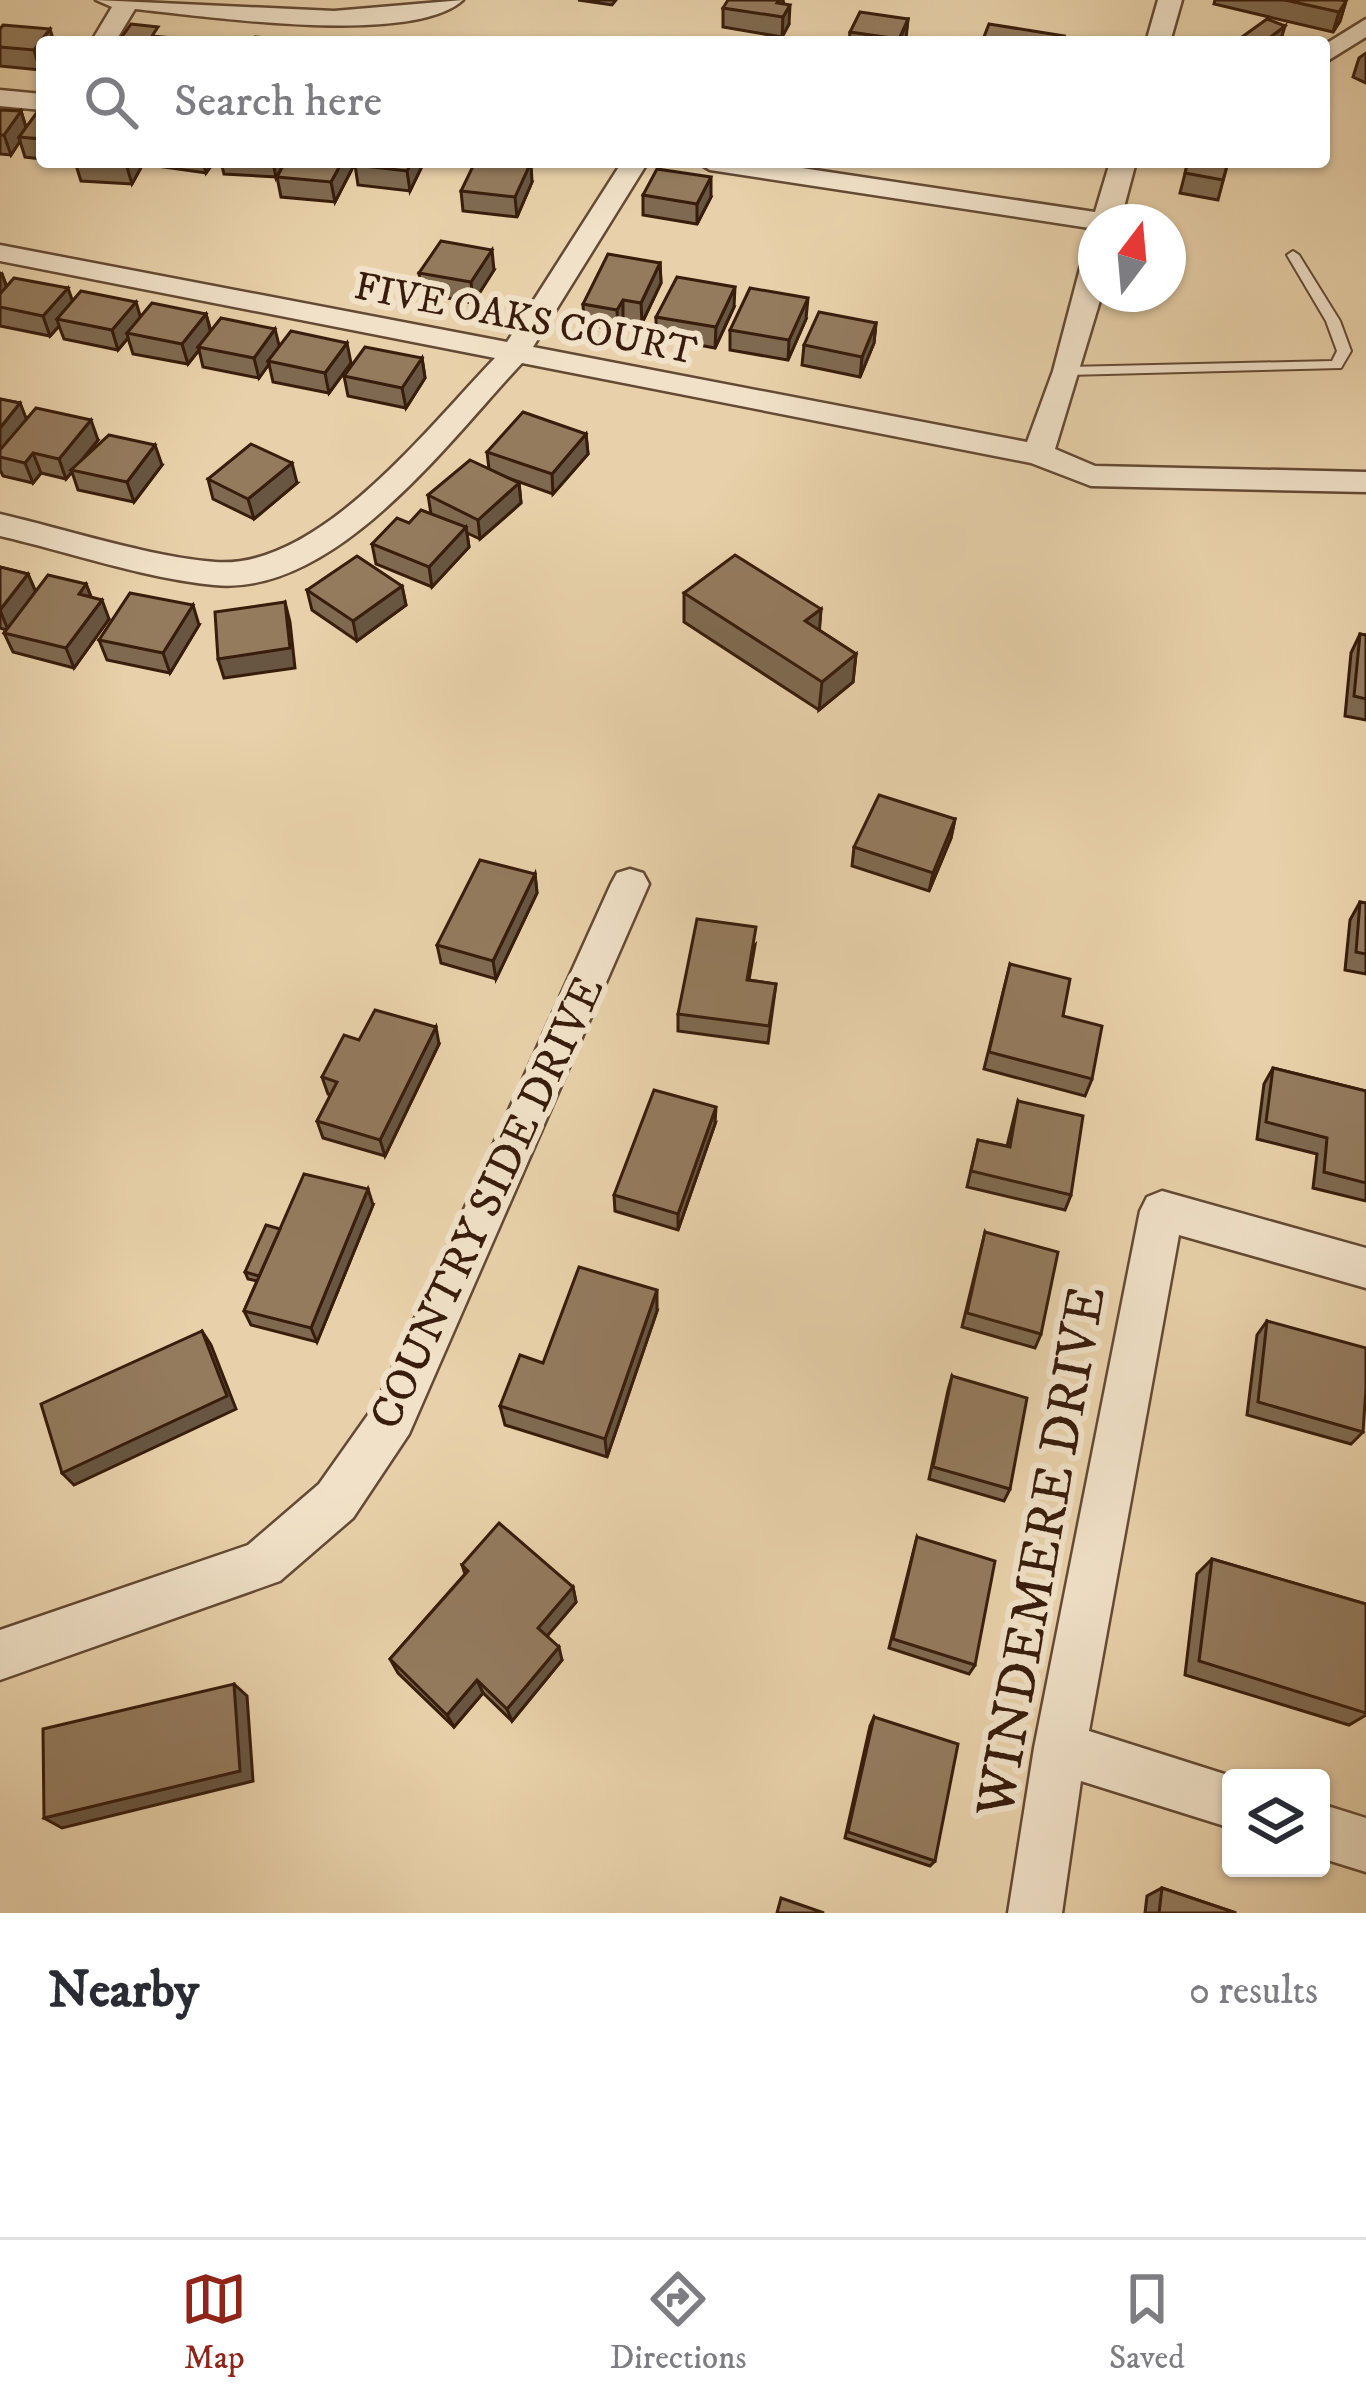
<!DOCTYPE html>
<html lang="en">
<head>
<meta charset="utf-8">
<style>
	:root { --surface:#fff; --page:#f7f7f7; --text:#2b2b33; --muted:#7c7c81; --line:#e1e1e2; --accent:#8f2418 }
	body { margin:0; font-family:"IM FELL DW Pica",serif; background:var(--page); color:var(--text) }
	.controls { position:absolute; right:36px; bottom:36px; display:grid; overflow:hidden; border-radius:12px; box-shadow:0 3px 9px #0004 }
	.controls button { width:108px; height:108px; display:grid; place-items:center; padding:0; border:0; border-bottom:3px solid var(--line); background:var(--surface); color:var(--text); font:60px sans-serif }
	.compass { position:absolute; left:1078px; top:204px; width:108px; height:108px; border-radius:50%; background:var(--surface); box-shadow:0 3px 9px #0004; rotate:16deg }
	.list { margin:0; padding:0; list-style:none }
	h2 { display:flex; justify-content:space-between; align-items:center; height:156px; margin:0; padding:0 48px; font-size:51px }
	h2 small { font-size:39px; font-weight:400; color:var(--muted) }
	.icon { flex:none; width:66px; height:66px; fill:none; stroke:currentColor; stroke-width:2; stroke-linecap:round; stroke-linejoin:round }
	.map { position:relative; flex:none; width:1366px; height:1913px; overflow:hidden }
	.search { position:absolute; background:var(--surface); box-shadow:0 3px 9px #0004; left:36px; right:36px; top:36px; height:132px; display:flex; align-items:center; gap:30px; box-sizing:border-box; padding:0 42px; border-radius:12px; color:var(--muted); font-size:45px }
	.sheet { height:324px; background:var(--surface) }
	nav { display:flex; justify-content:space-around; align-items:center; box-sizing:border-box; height:168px; border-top:3px solid var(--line); background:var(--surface); font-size:33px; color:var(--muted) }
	nav a { display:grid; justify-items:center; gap:6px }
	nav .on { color:var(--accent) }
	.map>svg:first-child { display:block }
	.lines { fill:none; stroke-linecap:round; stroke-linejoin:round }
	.service-casing { stroke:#644a34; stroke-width:4 }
	.minor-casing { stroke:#644a34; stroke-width:5 }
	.service { fill:#f0e1c8; fill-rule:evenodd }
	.minor { fill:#f0e1c8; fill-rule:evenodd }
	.wall { fill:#7f6a51; stroke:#381d0c; stroke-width:3 }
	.shaded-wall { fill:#685642; stroke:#381d0c; stroke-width:3 }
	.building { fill:#947b5e; stroke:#381d0c; stroke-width:3 }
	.labels { text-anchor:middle; stroke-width:12; stroke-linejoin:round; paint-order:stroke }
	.far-street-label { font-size:39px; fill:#381d0c; stroke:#f0e1c8 }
	.street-label { font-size:45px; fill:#381d0c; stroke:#f0e1c8 }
	.near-street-label { font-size:54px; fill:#381d0c; stroke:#f0e1c8 }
</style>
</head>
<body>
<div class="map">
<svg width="1366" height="1913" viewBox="0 0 1366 1913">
	<rect width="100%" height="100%" fill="#e8d1aa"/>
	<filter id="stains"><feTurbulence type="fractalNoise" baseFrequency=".00167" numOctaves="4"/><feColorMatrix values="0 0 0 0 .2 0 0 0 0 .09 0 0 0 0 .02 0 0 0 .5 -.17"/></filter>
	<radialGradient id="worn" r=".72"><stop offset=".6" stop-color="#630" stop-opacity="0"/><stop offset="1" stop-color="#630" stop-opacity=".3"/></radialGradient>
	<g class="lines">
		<defs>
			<path id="service" d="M1293 251 1299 255 1340 321 1351 351 1341 368 1068 375 1061 371 1068 367 1332 361 1337 351 1326 321 1287 255Z"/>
			<g id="minor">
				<path d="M96 0 334 11 463 0C412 47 204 16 135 9L115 42H91L112 7Z"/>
				<path d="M1158 0H1182L1170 42H1146Z"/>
				<path d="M1366 19V37L1324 63V45Z"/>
				<path d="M0 90 42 94V110L0 106Z"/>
				<path d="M622 162H648L533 347 1027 442 1053 371 1082 261 1096 253V294H1102L1055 449 1095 466 1366 472V492L1091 486 1031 463 522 363C448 442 335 597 214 585 143 578 69 552 0 536V514C65 529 150 557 215 562 319 570 428 427 495 358L0 261V245L507 342Z"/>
				<path d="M697 162H762L1095 212 1110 162H1136L1120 222H1096V229L710 170Z"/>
				<path d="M630 869 643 873 649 884 409 1434 353 1518 280 1581 0 1680V1630L248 1545 319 1484 377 1402 611 884 617 873Z"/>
				<path d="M1162 1191 1366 1248V1288L1179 1235 1089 1731 1237 1778H1231V1828L1081 1781 1062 1913H1008L1034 1748 1140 1211 1147 1197Z"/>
				<path d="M1321 1804 1366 1818V1872L1321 1858Z"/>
			</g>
		</defs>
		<use href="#service" class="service-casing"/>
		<use href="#minor" class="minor-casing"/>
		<use href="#service" class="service"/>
		<use href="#minor" class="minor"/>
	</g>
	<g class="wall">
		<path d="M578 0H616L612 5Z"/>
		<path d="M783 0 789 24 782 37 723 27V8Z"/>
		<path d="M1215 0H1341L1346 1 1340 21 1333 32 1214 4Z"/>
		<path d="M908 19 905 42H849L850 32Z"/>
		<path d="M0 29 42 42V67L40 70 0 66Z"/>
		<path d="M1366 53V83L1353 77 1359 58Z"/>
		<path d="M0 110 21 111 26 127 42 112V159L25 157 20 141 11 155 0 154Z"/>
		<path d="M75 162H144L132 184 81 181Z"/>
		<path d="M155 162H214L206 173 156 166Z"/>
		<path d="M221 162H352L353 167 335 202 281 197 277 177 224 174Z"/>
		<path d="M424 162 410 191 358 185 355 165Z"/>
		<path d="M1188 162H1228L1218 200 1180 193Z"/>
		<path d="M532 182 517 217 463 211 461 191Z"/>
		<path d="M643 195 711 197 697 224 643 215Z"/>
		<path d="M660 263 661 283 642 323 623 320 618 330 584 324 583 304Z"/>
		<path d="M494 270 473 303 422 293 419 273Z"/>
		<path d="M0 273 2 274 7 287 140 317 206 314 211 331 351 363 329 393 273 382 269 364 259 378 203 367 199 350 188 364 133 354 128 338 118 350 64 339 59 326 50 336 0 326Z"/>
		<path d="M734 307 715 348 656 337V317Z"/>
		<path d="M806 319 788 360 730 350V330Z"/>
		<path d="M876 323 874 343 860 377 802 365 804 345Z"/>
		<path d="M422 358 425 378 406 408 348 396 344 376Z"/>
		<path d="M0 399 20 403 26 419 98 440 82 460 162 465 134 502 78 490 72 472 66 479 41 473 33 483 3 476 0 470Z"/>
		<path d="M586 434 588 454 553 494 508 478 519 483 521 503 480 539 467 533 469 547 432 587 376 564 372 544 409 523 431 514 428 495 489 469 487 452Z"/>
		<path d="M208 479 297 483 254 519 213 499Z"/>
		<path d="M0 567 28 574 36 592 86 584 91 597 109 619 74 668 13 652 4 633 6 630 0 628Z"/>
		<path d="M402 586 406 605 357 641 312 610 307 590Z"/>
		<path d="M684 593 821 609 819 630 856 654 853 682 819 710 684 622Z"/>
		<path d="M199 625 170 673 107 660 99 640Z"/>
		<path d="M1360 634 1366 635V720L1345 716 1351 653Z"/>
		<path d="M955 819 951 838 929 891 852 866 854 847Z"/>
		<path d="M535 874 537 893 496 979 441 963 437 945Z"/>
		<path d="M1360 902 1366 903V974L1345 970 1350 920Z"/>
		<path d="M755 945 749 980 776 984 768 1043 678 1031V1014Z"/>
		<path d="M1010 964 1063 1016 1092 1079 1085 1096 984 1069Z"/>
		<path d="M359 1040 439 1044 385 1156 323 1138 317 1121 331 1095 328 1094 322 1077Z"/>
		<path d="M1273 1068 1366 1091V1201L1313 1188 1317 1154 1257 1139 1264 1084Z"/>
		<path d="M1018 1101 1071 1195 1065 1210 967 1187 978 1140 1007 1146Z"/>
		<path d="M715 1124 678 1230 615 1211 614 1195Z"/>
		<path d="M373 1205 317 1342 251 1325 244 1311 257 1281 248 1279 245 1272 280 1229Z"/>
		<path d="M985 1232 1041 1334 1035 1348 962 1327Z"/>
		<path d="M657 1311 607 1457 505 1425 500 1406 543 1363Z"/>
		<path d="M1267 1321 1363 1432 1351 1444 1247 1415 1257 1335Z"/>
		<path d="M952 1376 1010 1489 1004 1501 929 1479 948 1390Z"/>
		<path d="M917 1537 975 1665 969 1674 889 1648Z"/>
		<path d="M1212 1559 1366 1604V1715L1349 1725 1185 1675 1197 1574Z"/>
		<path d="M462 1565 573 1587 576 1602 547 1636 562 1660 512 1721 483 1693 454 1727 398 1673 390 1659 465 1574Z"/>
		<path d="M874 1717 935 1861 930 1866 845 1838 870 1726Z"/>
		<path d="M1162 1888 1236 1913H1145L1147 1896Z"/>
	</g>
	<g class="shaded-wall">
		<path d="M1346 1 1340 21 1333 32 1339 12Z"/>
		<path d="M790 5 789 24 782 37 783 17Z"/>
		<path d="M908 19 906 39 905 42H899Z"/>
		<path d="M1285 26 1282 36 1274 42H1264Z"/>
		<path d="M50 29 54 42H42V67L40 70 34 50Z"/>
		<path d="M21 111 27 131 19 137 20 141 11 155 4 135Z"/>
		<path d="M128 162H144L132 184 126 164Z"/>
		<path d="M203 162H214L206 173Z"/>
		<path d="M273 162H285L276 178Z"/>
		<path d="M342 162H352L353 167 335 202 331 182Z"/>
		<path d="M412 162H424L410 191 407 171Z"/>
		<path d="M531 162 532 182 517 217 515 197Z"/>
		<path d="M711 177V197L697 224V204Z"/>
		<path d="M492 250 494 270 473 303 471 282Z"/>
		<path d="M660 263 661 283 642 323 641 303Z"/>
		<path d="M2 274 9 294 0 304V276Z"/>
		<path d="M735 287 734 307 715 348 716 327Z"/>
		<path d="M68 288 75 308 57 319 59 326 50 336 43 316Z"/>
		<path d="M808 298 806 319 788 360 789 340Z"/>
		<path d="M623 300V320L618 330 617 310Z"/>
		<path d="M136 302 142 322 127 333 128 338 118 350 112 330Z"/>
		<path d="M206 314 211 334 198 347 199 350 188 364 182 344Z"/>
		<path d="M876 323 874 343 860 377 862 357Z"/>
		<path d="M275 329 280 349 268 361 269 364 259 378 254 358Z"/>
		<path d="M347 343 351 363 329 393 325 373Z"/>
		<path d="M422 358 425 378 406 408 402 388Z"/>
		<path d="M20 403 28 423 0 457V428Z"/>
		<path d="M91 420 98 440 66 479 59 459Z"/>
		<path d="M586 434 588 454 553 494 552 474Z"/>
		<path d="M155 445 162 465 134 502 127 482Z"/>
		<path d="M33 453 41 473 33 483 25 463Z"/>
		<path d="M292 463 297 483 254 519 248 499Z"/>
		<path d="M519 483 521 503 480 539 478 520Z"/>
		<path d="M466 527 469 547 432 587 429 567Z"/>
		<path d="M28 574 36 593 8 630 0 610Z"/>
		<path d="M86 584 94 604 79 594Z"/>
		<path d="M402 586 406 605 357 641 353 621Z"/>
		<path d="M102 600 109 619 74 668 66 648Z"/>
		<path d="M285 602 290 622 295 668 224 678 218 659Z"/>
		<path d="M193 605 199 625 170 673 163 653Z"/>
		<path d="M821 609 819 637 805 621Z"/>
		<path d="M856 654 853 682 819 710 822 682Z"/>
		<path d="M955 819 951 838 929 891 933 873Z"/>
		<path d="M535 874 537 893 496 979 493 961Z"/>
		<path d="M436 1027 439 1044 385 1156 380 1140Z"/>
		<path d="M716 1107 715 1124 678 1230V1214Z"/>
		<path d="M368 1189 373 1205 317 1342 311 1328Z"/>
		<path d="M657 1290V1311L607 1457 605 1439Z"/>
		<path d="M202 1331 211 1345 236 1409 74 1485 62 1473Z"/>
		<path d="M573 1587 576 1602 542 1642 538 1628Z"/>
		<path d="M559 1647 562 1660 512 1721 507 1709Z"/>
		<path d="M477 1680 483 1693 454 1727 447 1715Z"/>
		<path d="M234 1684 247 1696 253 1781 62 1828 44 1818Z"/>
	</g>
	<g class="building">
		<path d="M728 0H779L777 3 790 5 783 17 723 8Z"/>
		<path d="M1285 0H1341L1346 1 1339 12Z"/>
		<path d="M860 12 908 19 899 39 850 32Z"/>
		<path d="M1267 19 1285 26 1264 42H1235Z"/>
		<path d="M131 24 158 27 152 36 173 38 170 42H118Z"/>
		<path d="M989 24 1064 36 1061 42H982Z"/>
		<path d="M3 25 50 29 34 50 0 47V29Z"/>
		<path d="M255 37 304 41 252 42Z"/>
		<path d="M190 39 220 42H187Z"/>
		<path d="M0 110 21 111 4 135H0Z"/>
		<path d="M38 111 42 112V139L19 137Z"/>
		<path d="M285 162H342L331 182 277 177Z"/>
		<path d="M356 162H412L407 171 355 165Z"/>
		<path d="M475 162H531L515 197 461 191Z"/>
		<path d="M1188 162H1228L1223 180 1185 173Z"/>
		<path d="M657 169 711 177 697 204 643 195Z"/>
		<path d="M441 241 492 250 471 282 419 273Z"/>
		<path d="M608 254 660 263 641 303 623 300 617 310 583 304Z"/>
		<path d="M677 277 735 287 716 327 656 317Z"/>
		<path d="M14 278 68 288 43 316 0 307V294Z"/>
		<path d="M750 288 808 298 789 340 730 330Z"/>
		<path d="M81 291 136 302 112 330 57 319Z"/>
		<path d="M152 303 206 314 182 344 127 333Z"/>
		<path d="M819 312 876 323 862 357 804 345Z"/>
		<path d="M221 318 275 329 254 358 198 347Z"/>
		<path d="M291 331 347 343 325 373 268 361Z"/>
		<path d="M365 347 422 358 402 388 344 376Z"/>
		<path d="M0 399 20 403 0 428Z"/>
		<path d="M36 408 91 420 59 459 33 453 25 463 0 457V450Z"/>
		<path d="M523 412 586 434 552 474 487 452Z"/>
		<path d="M109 435 155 445 127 482 71 470Z"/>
		<path d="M251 444 292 463 248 499 208 479Z"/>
		<path d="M470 460 519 483 478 520 428 495Z"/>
		<path d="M421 510 466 527 429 567 372 544 397 518 409 523Z"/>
		<path d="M735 555 821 609 805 621 856 654 822 682 684 593Z"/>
		<path d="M357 556 402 586 353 621 307 590Z"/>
		<path d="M0 567 28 574 0 610Z"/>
		<path d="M48 575 86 584 79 594 102 600 66 648 4 633Z"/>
		<path d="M130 593 193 605 163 653 99 640Z"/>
		<path d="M285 602 290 648 218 659 215 612Z"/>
		<path d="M1360 634 1366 635V699L1354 696Z"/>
		<path d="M879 795 955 819 933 873 854 847Z"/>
		<path d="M480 860 535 874 493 961 437 945Z"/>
		<path d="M1360 902 1366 903V954L1356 952Z"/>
		<path d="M697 919 756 927 747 980 776 984 769 1026 678 1014Z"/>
		<path d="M1010 964 1070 979 1063 1016 1102 1026 1092 1079 989 1052Z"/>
		<path d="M375 1010 436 1027 380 1140 317 1121 337 1082 322 1077 344 1035 359 1040Z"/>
		<path d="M1273 1068 1366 1091V1183L1324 1172 1327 1138 1266 1122Z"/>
		<path d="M654 1090 716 1107 678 1214 614 1195Z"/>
		<path d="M1018 1101 1083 1116 1071 1195 971 1171 978 1140 1010 1147Z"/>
		<path d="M304 1174 368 1189 311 1328 244 1311Z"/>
		<path d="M266 1225 280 1229 259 1276 245 1272Z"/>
		<path d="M985 1232 1058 1252 1041 1334 967 1313Z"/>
		<path d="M579 1267 657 1290 605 1439 500 1406 520 1355 543 1363Z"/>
		<path d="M1267 1321 1366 1348V1388L1363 1432 1258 1402Z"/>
		<path d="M202 1331 227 1396 62 1473 41 1404Z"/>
		<path d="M952 1376 1027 1398 1010 1489 933 1467Z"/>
		<path d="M499 1523 573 1587 538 1628 559 1647 507 1709 477 1680 447 1715 390 1659 468 1571 462 1565Z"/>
		<path d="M917 1537 995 1561 975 1665 893 1639Z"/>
		<path d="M1212 1559 1366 1604V1713L1199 1661Z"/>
		<path d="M234 1684 240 1771 44 1818 43 1729Z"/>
		<path d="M874 1717 958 1744 935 1861 848 1832Z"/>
		<path d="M1162 1888 1236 1913H1159Z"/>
		<path d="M781 1898 824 1913H777Z"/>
	</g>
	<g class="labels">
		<g class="far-street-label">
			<text transform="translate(526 317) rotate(11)" y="14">FIVE OAKS COURT</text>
		</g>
		<g class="street-label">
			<text transform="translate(485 1202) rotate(-65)" y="16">COUNTRY SIDE DRIVE</text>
		</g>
		<g class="near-street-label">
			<text transform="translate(1039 1551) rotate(-80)" y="19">WINDEMERE DRIVE</text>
		</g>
	</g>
	<rect width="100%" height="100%" filter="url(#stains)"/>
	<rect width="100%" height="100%" fill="url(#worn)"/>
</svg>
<div class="controls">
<button><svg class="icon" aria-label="layers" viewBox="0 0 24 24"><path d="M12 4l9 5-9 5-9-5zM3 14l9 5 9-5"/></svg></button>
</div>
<svg class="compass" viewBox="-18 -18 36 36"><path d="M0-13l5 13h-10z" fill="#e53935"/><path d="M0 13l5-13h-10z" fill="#7c7c81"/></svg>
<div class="search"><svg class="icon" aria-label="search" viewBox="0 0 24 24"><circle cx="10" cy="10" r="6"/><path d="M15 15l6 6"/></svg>Search here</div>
</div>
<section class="sheet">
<h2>Nearby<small>0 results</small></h2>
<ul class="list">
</ul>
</section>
<nav>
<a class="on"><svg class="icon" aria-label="map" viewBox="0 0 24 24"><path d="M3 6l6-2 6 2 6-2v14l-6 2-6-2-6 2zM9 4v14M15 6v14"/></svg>Map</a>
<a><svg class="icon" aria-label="directions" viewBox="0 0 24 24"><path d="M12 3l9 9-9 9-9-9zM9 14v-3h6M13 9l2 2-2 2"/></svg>Directions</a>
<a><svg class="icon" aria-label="saved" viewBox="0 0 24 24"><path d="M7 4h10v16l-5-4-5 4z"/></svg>Saved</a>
</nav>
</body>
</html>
